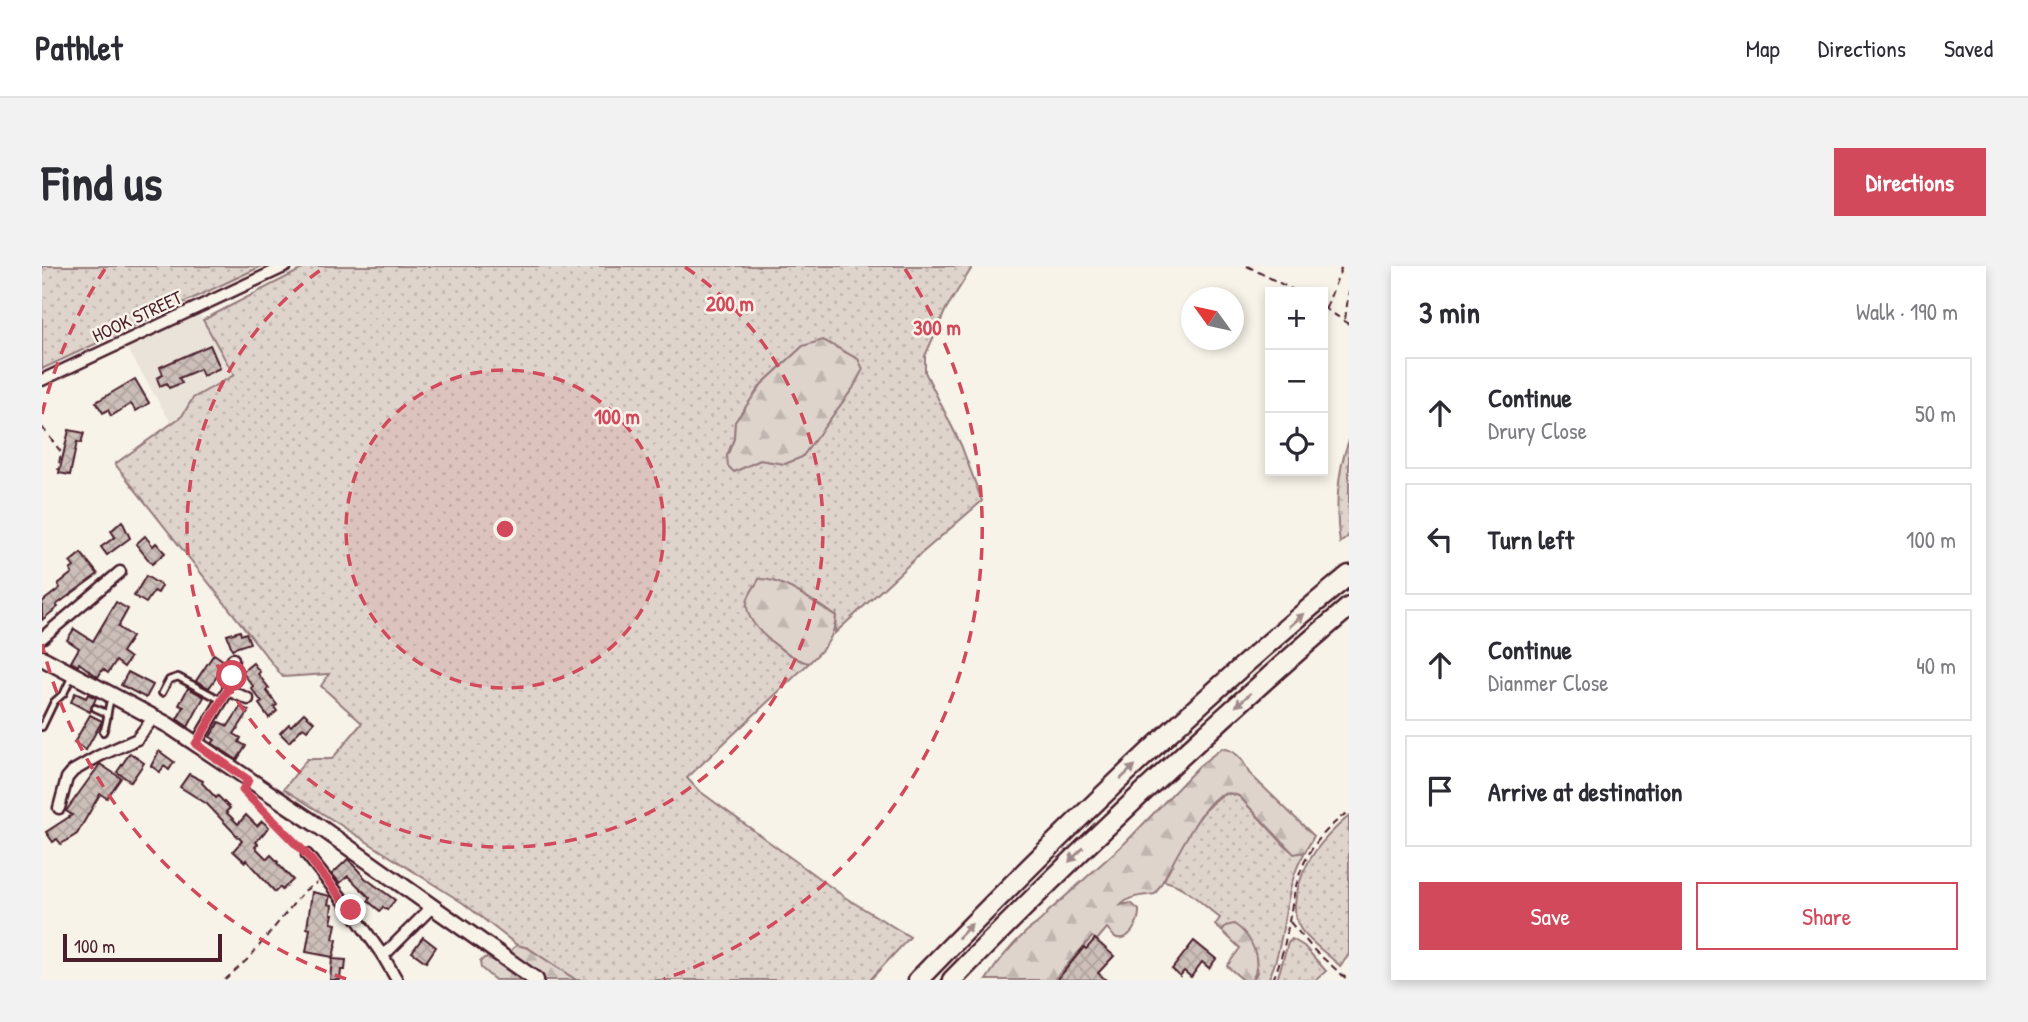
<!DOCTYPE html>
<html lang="en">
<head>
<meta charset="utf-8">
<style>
	:root { --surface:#fff; --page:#f2f2f3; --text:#2b2b33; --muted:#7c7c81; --line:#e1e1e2; --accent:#d1495b }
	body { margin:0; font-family:"Patrick Hand",sans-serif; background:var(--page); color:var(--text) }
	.controls { position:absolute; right:21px; top:21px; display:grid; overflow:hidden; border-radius:0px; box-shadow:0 4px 10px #0003 }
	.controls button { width:63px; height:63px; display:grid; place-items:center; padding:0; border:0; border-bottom:2px solid var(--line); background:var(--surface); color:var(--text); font:35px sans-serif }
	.compass { position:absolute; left:1139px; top:21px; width:63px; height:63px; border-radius:50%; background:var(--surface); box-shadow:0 4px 10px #0003; rotate:303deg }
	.scale { position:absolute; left:21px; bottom:18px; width:159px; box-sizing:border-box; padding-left:7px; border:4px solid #4a1f2b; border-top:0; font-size:19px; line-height:24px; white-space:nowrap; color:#4a1f2b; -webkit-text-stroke:5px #f7f3e8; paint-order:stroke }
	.stop { position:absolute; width:21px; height:21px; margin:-16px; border:5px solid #d1495b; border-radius:50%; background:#fff }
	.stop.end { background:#d1495b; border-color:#fff; box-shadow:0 2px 7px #0008 }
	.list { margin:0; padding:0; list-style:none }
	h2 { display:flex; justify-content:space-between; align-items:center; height:91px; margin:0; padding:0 28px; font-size:30px }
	h2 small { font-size:23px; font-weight:400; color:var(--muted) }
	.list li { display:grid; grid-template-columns:46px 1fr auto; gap:21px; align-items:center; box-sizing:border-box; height:112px; margin:0 14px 14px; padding:0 14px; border:2px solid var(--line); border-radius:0px }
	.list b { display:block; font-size:26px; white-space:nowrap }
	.list p { margin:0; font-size:23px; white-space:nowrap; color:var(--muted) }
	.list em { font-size:23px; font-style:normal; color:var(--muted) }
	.actions { display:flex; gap:14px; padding:21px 28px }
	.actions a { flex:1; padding:16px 0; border:2px solid var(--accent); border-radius:0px; text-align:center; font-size:24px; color:var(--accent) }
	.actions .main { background:var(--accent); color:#fff }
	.icon { flex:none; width:38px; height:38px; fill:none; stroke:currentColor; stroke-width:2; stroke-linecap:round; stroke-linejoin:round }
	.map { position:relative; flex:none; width:1307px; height:714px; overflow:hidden; border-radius:0px }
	header { display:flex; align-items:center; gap:42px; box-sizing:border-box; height:98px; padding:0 35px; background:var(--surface); border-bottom:2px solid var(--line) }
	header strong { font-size:33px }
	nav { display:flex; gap:38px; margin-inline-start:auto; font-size:24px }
	.intro { display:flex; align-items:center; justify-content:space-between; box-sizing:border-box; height:168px; padding:0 42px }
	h1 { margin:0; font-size:49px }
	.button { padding:18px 32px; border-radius:0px; background:var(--accent); color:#fff; font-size:24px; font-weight:700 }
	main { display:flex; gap:42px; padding:0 42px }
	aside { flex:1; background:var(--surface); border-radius:0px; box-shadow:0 4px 10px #0003 }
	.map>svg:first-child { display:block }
	.built { fill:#eae3da }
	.grass { fill:url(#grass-dots); stroke:#947a7c; stroke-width:2; fill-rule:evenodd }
	.forest { fill:url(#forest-firs); stroke:#947a7c; stroke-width:2 }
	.building { fill:url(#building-cross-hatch); stroke:#4a1f2b; stroke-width:2 }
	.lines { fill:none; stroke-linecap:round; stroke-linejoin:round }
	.lane-casing { stroke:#4a1f2b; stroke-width:10 }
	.street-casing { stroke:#4a1f2b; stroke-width:15 }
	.secondary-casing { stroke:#4a1f2b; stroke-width:19 }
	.highway-casing { stroke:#4a1f2b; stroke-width:23 }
	.path { stroke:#4a1f2b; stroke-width:2; stroke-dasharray:7 5; stroke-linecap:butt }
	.lane { stroke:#f7f3e8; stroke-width:4.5 }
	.street { stroke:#f7f3e8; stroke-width:10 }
	.secondary { stroke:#f7f3e8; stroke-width:14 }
	.highway { stroke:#f7f3e8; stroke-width:18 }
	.oneway { fill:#a0898a }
	.route { stroke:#d1495b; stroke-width:9 }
	.ring { fill:none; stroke:#d1495b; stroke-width:3.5; stroke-dasharray:12 9 }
	.labels { text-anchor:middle; stroke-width:5; stroke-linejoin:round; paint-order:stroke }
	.street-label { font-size:19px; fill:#4a1f2b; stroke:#f7f3e8 }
	.centre { fill:#d1495b; stroke:#f7f3e8; stroke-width:3.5 }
	.ring-label { font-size:21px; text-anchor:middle; font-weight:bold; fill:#d1495b; stroke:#f7f3e8; stroke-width:5; stroke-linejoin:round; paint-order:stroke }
</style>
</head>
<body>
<header>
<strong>Pathlet</strong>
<nav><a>Map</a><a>Directions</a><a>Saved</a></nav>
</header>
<div class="intro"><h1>Find us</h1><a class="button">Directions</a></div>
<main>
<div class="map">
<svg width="1307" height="714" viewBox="0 0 1307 714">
	<defs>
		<pattern id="grass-dots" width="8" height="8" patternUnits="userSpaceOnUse" patternTransform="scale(1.75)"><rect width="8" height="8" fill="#ded4cc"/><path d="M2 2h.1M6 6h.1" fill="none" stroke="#c0b6af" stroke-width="1.8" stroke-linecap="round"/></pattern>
		<pattern id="forest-firs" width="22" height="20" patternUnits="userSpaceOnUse" patternTransform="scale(1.75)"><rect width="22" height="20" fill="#ded4cc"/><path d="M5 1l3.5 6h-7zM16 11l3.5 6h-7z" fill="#c0b6af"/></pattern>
		<pattern id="building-cross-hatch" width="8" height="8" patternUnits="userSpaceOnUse" patternTransform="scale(1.75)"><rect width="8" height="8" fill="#ccbfb9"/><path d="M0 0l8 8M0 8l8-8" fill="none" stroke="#b1a49f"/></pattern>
	</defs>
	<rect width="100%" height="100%" fill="#f7f3e8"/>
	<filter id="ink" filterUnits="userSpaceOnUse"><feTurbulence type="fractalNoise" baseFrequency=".0143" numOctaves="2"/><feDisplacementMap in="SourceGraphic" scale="14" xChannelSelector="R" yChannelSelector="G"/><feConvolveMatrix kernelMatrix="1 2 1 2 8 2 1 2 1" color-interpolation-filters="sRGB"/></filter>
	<g filter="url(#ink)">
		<path class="built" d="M156 46 192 109 151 132 144 145 129 157 84 80Z"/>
		<g class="grass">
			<path d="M0 0H220L0 103Z"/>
			<path d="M266 0H931L904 43 883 90V106L919 179 940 235 873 293 793 367 794 349 757 394 767 397 645 512 656 524 804 632 868 671 828 714H534L486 682 475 679 421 637 242 523 265 493H290L320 457 279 420 287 408 241 411 73 198 140 150 151 132 192 109 161 54ZM761 80 816 93 820 103 811 122 760 191 743 198 718 194 692 206 685 190 692 173 693 156 720 118Z"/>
			<path d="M1307 174V270L1298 277C1293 244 1295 205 1307 174Z"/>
			<path d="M1187 527 1197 530 1243 580 1252 587 1263 586C1239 625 1246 674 1226 714H1210L1216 705 1184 660 1180 665 1173 659 1178 652C1162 640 1142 618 1122 615 1131 592 1163 531 1187 527Z"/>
			<path d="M1307 550V689L1298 700C1288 690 1265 674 1258 662 1252 652 1252 641 1254 630 1261 595 1280 573 1307 550Z"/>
			<path d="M1250 673 1262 680 1284 705 1274 714H1235L1246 677Z"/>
		</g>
		<g class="forest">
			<path d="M781 74 816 93 821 103 811 122 760 191 743 198 718 194 692 206 686 200 685 190 692 173 693 156 720 118 761 80Z"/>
			<path d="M717 313C741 312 774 338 794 350 792 372 784 381 767 397 747 392 704 362 705 338 705 329 713 321 717 313Z"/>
			<path d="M1180 482C1193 484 1202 495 1207 507L1272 570 1263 586 1252 588 1197 530C1192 528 1187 526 1181 528 1159 534 1127 608 1113 628 1100 630 1089 629 1079 639L1089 637 1097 644C1098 655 1087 678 1073 671 1070 669 1068 665 1065 662L1055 674 1050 671 1012 714H944C955 697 970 679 985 665 993 659 1000 655 1006 646L1085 575 1157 500Z"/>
			<path d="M1192 658C1210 669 1221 695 1210 714H1201L1185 700 1198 682 1180 665 1184 660Z"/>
			<path d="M475 679 486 682 534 714H503L469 688 470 683Z"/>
			<path d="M451 691 481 714H453L439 702 438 696 442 692Z"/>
		</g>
		<g class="building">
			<path d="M168 79 178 102 161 110 158 103 137 112 140 117 127 122 125 117 118 120 115 112 121 109 118 101Z"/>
			<path d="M93 113 107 137 94 145 89 138 69 150 66 144 61 147 54 136Z"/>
			<path d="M27 164 42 167 39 177 35 176 28 209 17 207Z"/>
			<path d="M80 255 88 272 65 289 59 281 73 271 69 265Z"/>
			<path d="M103 270 111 280 114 277 123 287 110 298 94 278Z"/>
			<path d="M39 287 56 308 14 339 16 341 0 354V336L18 322 16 318 30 307 28 304 32 301 28 296Z"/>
			<path d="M104 310 120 320 116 327 112 325 104 337 92 330Z"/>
			<path d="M74 336 86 343 76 361 90 371 80 386 88 392 82 401 74 395 66 407 61 403 56 411 37 397 36 400 29 396 37 382 25 374 32 363 51 375Z"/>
			<path d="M198 365 199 369 204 367 208 377 190 383 185 369Z"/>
			<path d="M172 388 182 395 177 401 180 403 167 422 154 415Z"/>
			<path d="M211 397 218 406 216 408 227 422 224 424 235 439 232 441 235 445 227 452 217 438 220 436 209 422 211 420 200 406Z"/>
			<path d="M86 406 111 419 104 432 79 419Z"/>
			<path d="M146 422 162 431 146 461 135 453 142 441 137 439Z"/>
			<path d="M33 427 44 432 46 428 54 432 48 446 29 436Z"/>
			<path d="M199 440 207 445 192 468 199 472 197 476 204 480 195 494 170 477 173 474 168 471 177 456 186 460Z"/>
			<path d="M262 447 272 456 265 464 261 461 247 476 238 467 247 458 249 460Z"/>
			<path d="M48 449 60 455 44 484 32 477Z"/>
			<path d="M117 485 132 496 127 504 122 500 118 506 109 500Z"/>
			<path d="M88 487 102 497 89 516 75 506Z"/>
			<path d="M58 498 79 512 65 532 58 528 35 568 19 578 15 573 11 576 4 566 30 549 24 545Z"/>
			<path d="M147 508 161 515 160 517 174 532 176 530 188 542 184 546 196 558 204 549 215 560 220 555 227 561 214 576 216 578 213 581 225 593 229 589 236 596 235 597 251 614 240 624 238 621 233 626 204 594 203 596 191 585 200 575 165 538 138 521Z"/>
			<path d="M306 593 323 612 353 634 345 644 341 641 338 645 326 635 328 632 306 610 298 617 290 608Z"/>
			<path d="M270 626 288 630 286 638 290 639 289 648H291L289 657 294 658 291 673 295 674 291 691 264 686 268 663 265 662Z"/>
			<path d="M381 671 394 681 384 696 370 686Z"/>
			<path d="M1053 673 1072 690 1056 707 1064 714H1015L1042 681 1044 683Z"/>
			<path d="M1152 675 1174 693 1167 702 1160 696 1149 711 1142 705 1138 710 1130 703Z"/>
			<path d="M290 693 304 694 303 704H299L298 714H288Z"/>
		</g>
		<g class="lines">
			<defs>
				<g id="lane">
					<path d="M120 427 127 414 136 411 179 434"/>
					<path d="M53 442 64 447"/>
					<path d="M0 461 12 436 22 427 29 412"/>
					<path d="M61 466C67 454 64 443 70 430"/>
				</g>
				<g id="street">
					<path d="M0 114 244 0"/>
					<path d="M0 372 78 306"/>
					<path d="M186 424 206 433"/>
					<path d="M154 478 186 424 191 393"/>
					<path d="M17 542 25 512 31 505 57 490 95 473 112 451"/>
					<path d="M265 589 309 644 341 690"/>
					<path d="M355 714 341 690 391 640"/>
				</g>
				<path id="secondary" d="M0 392 126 459 275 559 494 714"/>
				<g id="highway">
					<path d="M876 714C1013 573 1155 434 1307 309"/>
					<path d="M910 714C1037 584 1169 459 1307 341"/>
				</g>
			</defs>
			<use href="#lane" class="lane-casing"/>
			<use href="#street" class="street-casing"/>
			<use href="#secondary" class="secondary-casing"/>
			<use href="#highway" class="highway-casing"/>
			<g class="path">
				<path d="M1205 0 1255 26"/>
				<path d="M1281 41 1307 58"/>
				<path d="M1284 42 1300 0"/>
				<path d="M1303 53 1307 25"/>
				<path d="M0 161 19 186 16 204"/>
				<path d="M207 530 257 580"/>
				<path d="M1248 656 1273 685 1306 714"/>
				<path d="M183 714 208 691 262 625 275 617"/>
				<path d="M1231 714C1260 644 1236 598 1307 545"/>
			</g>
			<use href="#lane" class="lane"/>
			<use href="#street" class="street"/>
			<use href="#secondary" class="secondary"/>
			<use href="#highway" class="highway"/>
		</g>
		<defs><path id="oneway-solid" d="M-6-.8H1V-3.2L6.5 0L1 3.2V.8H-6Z" transform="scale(1.75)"/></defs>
		<g class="oneway">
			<use href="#oneway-solid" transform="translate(1255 354) rotate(-41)"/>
			<use href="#oneway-solid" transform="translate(1201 434) rotate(138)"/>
			<use href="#oneway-solid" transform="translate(1086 506) rotate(-43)"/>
			<use href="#oneway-solid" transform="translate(1034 589) rotate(136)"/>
			<use href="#oneway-solid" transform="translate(923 665) rotate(-46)"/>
		</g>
	</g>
	<g class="lines" filter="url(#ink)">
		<path class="route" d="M190 410 186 424 154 478 206 514 201 524 265 589 309 644"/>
	</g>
	<circle cx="463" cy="263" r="159" fill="#d1495b" fill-opacity=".12"/>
	<g class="ring">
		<circle cx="463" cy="263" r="159"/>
		<path d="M643 1A318 318 0 1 1 283 1"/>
		<path d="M304 713A477 477 0 0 1 0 378M0 148A477 477 0 0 1 63 3M863 3A477 477 0 0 1 622 713"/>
	</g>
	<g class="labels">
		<g class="street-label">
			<text transform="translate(95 50) rotate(-25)" y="7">HOOK STREET</text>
		</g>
	</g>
	<circle cx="463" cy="263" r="10" class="centre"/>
	<g class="ring-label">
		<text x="688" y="45">200 m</text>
		<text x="895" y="69">300 m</text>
		<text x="575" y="158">100 m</text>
	</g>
</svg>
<div class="controls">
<button>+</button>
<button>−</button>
<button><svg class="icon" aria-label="locate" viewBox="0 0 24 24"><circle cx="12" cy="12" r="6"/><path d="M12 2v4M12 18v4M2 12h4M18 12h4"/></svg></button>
</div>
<svg class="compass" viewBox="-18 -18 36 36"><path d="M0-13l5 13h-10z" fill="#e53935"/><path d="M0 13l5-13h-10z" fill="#7c7c81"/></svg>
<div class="scale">100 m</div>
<div class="stop" style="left:190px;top:410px"></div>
<div class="stop end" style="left:309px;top:644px"></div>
</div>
<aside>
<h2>3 min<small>Walk · 190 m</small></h2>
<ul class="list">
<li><svg class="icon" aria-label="ahead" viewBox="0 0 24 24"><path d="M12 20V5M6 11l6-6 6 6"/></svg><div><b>Continue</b><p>Drury Close</p></div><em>50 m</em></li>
<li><svg class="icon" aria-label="left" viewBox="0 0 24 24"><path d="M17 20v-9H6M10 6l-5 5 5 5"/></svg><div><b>Turn left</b></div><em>100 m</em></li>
<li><svg class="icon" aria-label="ahead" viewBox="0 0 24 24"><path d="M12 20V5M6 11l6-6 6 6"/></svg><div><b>Continue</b><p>Dianmer Close</p></div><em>40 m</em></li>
<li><svg class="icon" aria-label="arrive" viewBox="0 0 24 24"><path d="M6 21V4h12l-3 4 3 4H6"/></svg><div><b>Arrive at destination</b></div></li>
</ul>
<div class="actions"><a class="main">Save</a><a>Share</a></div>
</aside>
</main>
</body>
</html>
